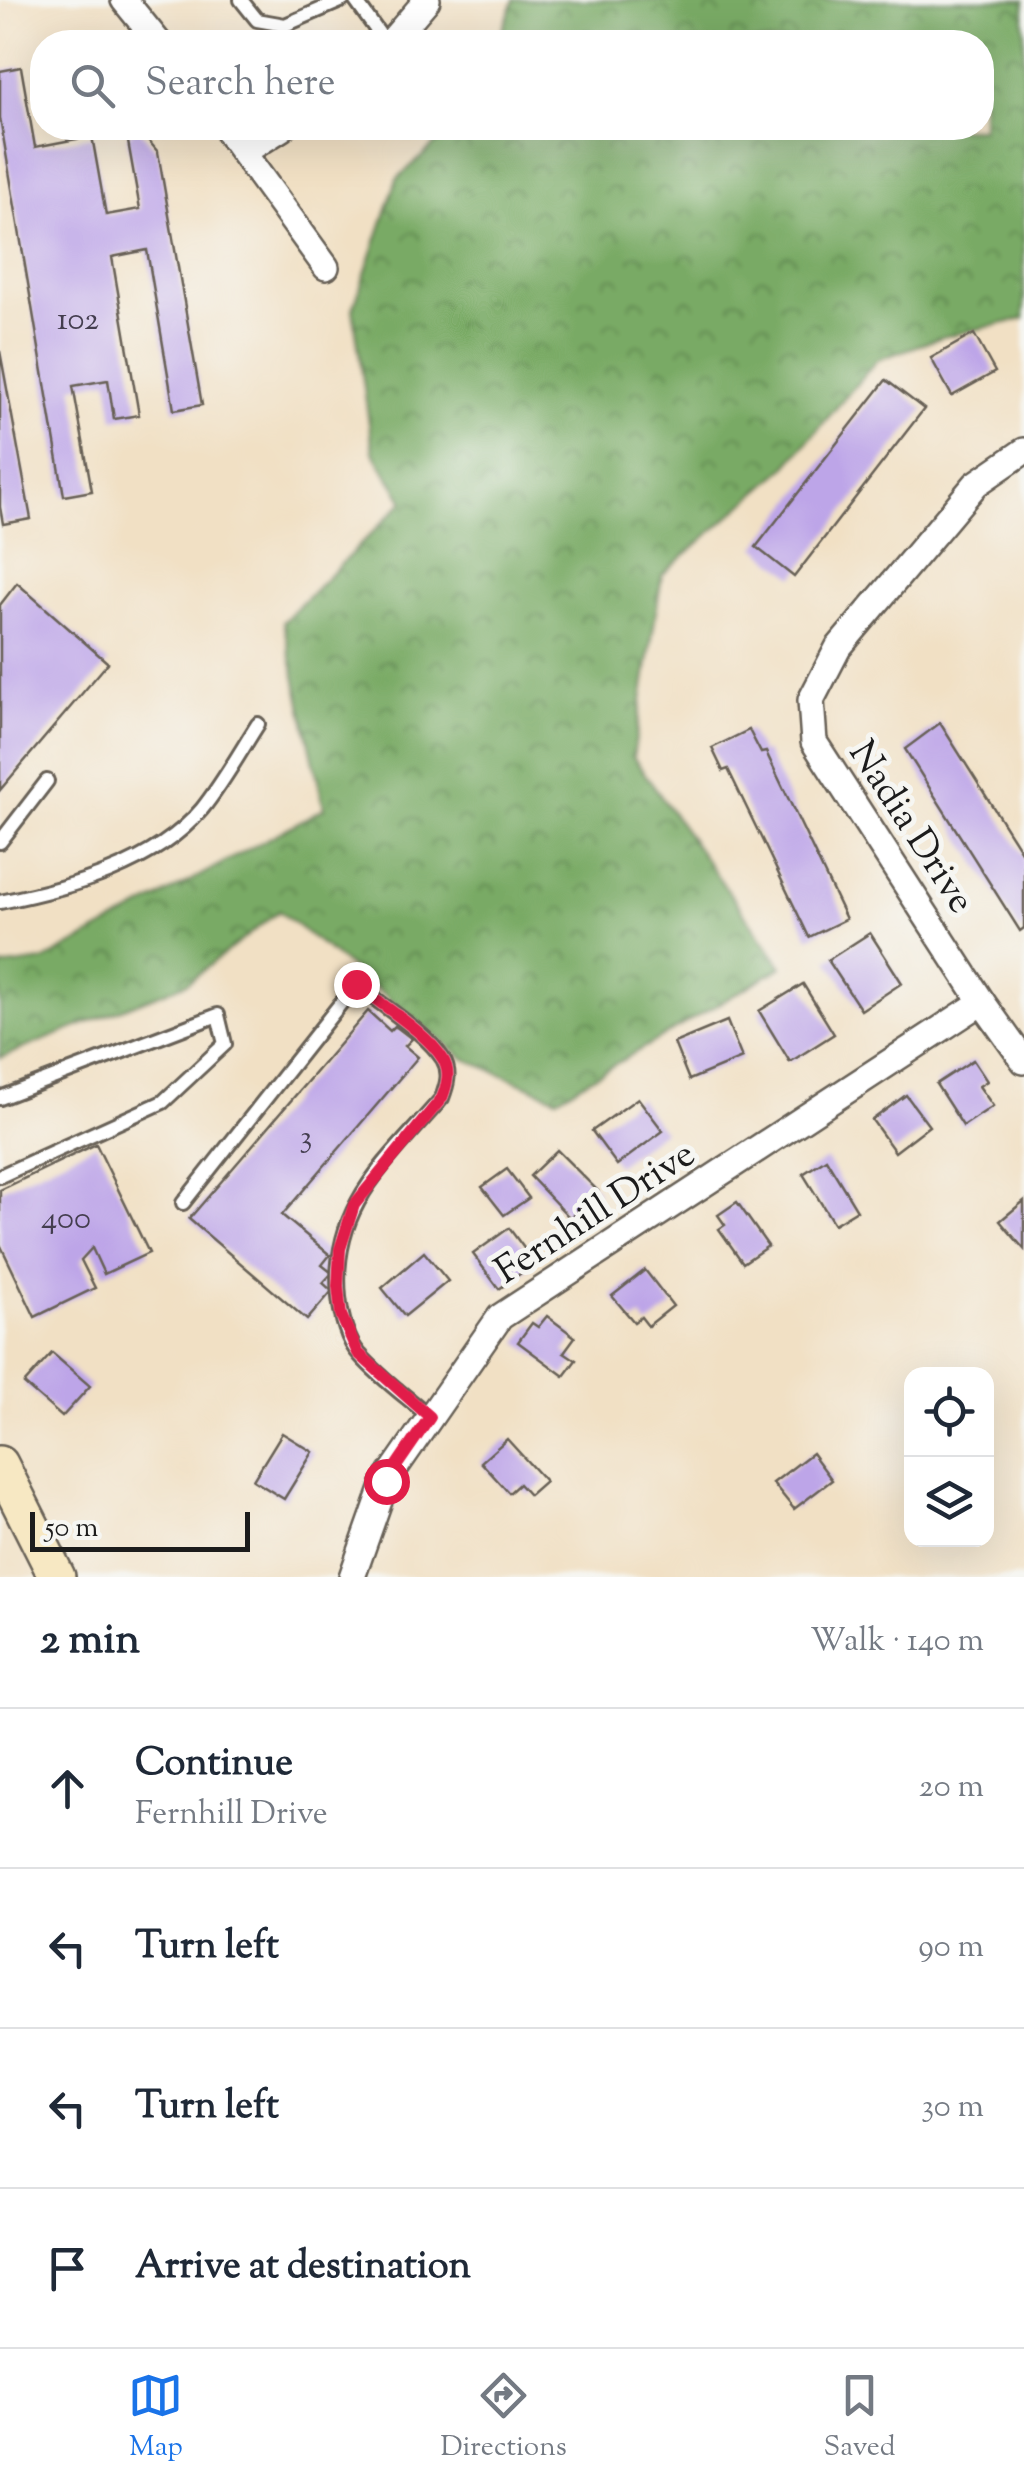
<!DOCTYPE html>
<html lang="en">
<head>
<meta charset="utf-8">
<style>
	:root { --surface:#fff; --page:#f6f6f7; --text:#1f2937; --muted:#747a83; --line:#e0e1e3; --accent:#1a73e8 }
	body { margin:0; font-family:"Sorts Mill Goudy",serif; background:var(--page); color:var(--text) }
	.controls { position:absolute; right:30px; bottom:30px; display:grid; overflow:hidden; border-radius:20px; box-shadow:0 10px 40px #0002 }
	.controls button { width:90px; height:90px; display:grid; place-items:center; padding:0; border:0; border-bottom:2px solid var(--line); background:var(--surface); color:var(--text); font:50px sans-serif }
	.scale { position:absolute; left:30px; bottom:25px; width:220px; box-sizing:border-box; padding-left:10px; border:5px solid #1c1c1c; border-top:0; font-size:28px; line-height:35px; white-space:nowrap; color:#1c1c1c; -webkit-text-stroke:8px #f6f6f2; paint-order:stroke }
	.stop { position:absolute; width:30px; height:30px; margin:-22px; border:8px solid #e11d48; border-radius:50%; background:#fff }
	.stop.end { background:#e11d48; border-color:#fff; box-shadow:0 2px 10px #0008 }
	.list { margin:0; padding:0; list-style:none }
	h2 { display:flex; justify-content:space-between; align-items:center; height:130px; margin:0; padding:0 40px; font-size:42px }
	h2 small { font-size:32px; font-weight:400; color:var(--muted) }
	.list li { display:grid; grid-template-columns:65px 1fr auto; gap:30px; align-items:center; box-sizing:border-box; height:160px; padding:0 40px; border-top:2px solid var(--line) }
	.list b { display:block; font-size:38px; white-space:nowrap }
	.list p { margin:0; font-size:32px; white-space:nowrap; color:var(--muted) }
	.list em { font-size:32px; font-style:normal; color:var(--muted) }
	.icon { flex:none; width:55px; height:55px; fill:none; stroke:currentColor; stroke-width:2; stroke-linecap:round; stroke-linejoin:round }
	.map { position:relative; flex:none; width:1024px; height:1577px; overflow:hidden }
	.search { position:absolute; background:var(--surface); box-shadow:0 10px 40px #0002; left:30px; right:30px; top:30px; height:110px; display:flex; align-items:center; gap:25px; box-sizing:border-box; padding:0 35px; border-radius:40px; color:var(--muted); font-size:38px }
	.sheet { height:770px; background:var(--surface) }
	nav { display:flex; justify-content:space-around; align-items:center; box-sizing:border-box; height:140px; border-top:2px solid var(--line); background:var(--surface); font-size:28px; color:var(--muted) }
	nav a { display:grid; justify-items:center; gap:5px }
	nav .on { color:var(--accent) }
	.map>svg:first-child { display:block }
	.forest { fill:url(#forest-crowns); stroke:#4a6340; stroke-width:2.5 }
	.building { fill:#bda5e8 }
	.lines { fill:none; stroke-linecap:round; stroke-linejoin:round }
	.lane-casing { stroke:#676157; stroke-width:18 }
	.street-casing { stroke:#676157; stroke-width:30 }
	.secondary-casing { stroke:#676157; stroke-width:40 }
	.lane { stroke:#fff; stroke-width:12 }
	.street { stroke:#fff; stroke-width:25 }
	.secondary { stroke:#f7e8c3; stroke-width:35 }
	.route { stroke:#e11d48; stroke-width:12 }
	.labels { text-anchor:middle; stroke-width:10; stroke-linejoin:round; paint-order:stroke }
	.number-label { font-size:32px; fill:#443e4f }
	.street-label { font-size:38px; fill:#1c1c1c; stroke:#f6f6f2 }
</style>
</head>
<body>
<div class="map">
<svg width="1024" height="1577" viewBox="0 0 1024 1577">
	<defs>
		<pattern id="forest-crowns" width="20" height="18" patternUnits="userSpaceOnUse" patternTransform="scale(2.5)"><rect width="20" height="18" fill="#79aa65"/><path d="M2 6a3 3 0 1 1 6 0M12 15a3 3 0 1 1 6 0" fill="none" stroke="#628a52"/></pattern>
	</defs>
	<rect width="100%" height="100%" fill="#f6f6f2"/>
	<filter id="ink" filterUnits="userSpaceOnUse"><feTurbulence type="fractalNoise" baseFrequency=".01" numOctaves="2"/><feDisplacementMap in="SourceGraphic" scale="20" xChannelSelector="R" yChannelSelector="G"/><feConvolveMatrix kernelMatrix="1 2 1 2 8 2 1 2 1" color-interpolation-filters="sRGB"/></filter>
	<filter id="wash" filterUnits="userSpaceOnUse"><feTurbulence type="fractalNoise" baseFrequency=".0048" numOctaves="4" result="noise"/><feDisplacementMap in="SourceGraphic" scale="40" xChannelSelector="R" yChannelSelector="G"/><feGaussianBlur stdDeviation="2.25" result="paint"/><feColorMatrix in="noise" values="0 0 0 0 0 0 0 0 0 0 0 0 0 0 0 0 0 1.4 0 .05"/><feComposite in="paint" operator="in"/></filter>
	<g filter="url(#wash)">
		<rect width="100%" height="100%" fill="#f1e0c4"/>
		<path class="forest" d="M514 0H1024V319L942 337 877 360 785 468 662 575 633 757 782 967 557 1098 465 1059 279 911 187 983 0 1058V967L43 961 324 808 283 622 404 501 373 452 353 309 397 179 453 128H982V42H498Z"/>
		<g id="blocks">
			<g class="building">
				<path d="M21 67 35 147 92 136 106 215 140 209 127 136 138 128 158 152 202 405 174 410 147 250 112 257 139 415 114 419 108 380 73 386 92 491 64 496 0 118V71Z"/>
				<path d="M974 334 995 372 952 396 931 358Z"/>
				<path d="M0 351 31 519 3 524 0 507Z"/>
				<path d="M886 380 924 409 794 577 756 547Z"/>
				<path d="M17 583 108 663 0 790V605Z"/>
				<path d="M940 723 1024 856V928L1020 931 905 749Z"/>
				<path d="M749 730 761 753 766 752 846 919 809 937 728 769 723 771 712 748Z"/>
				<path d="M870 933 902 983 861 1010 828 960Z"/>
				<path d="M803 984 834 1034 790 1062 759 1011Z"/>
				<path d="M368 1011 390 1031 395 1026 412 1039 405 1046 418 1057 282 1215 330 1255 322 1265 332 1273 323 1283 332 1291 307 1320 189 1219Z"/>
				<path d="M727 1021 742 1058 689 1080 674 1043Z"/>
				<path d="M973 1060 987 1081 979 1086 993 1106 963 1126 936 1084Z"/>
				<path d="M906 1095 929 1126 895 1152 872 1120Z"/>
				<path d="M638 1098 663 1131 617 1165 592 1131Z"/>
				<path d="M96 1144 149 1253 104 1274 92 1248 81 1260 95 1288 35 1317 0 1244V1190Z"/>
				<path d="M557 1150 598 1191 570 1218 530 1176Z"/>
				<path d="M826 1159 857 1210 834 1224 803 1174Z"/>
				<path d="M507 1169 529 1198 504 1215 482 1187Z"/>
				<path d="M1024 1201V1249L1000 1221Z"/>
				<path d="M737 1202 768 1246 743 1263 719 1229 725 1225 718 1215Z"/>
				<path d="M509 1228 535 1263 499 1289 473 1254Z"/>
				<path d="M424 1252 448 1281 405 1316 382 1288Z"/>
				<path d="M645 1270 673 1306 648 1326 641 1317 634 1322 612 1296Z"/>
				<path d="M547 1316 575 1337 564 1352 576 1360 564 1376 518 1342 532 1323 538 1327Z"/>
				<path d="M52 1353 90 1386 62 1417 24 1384Z"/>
				<path d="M282 1433 313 1452 284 1499 253 1480Z"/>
				<path d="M507 1439 545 1481 529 1495 519 1484 509 1493 481 1462Z"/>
				<path d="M812 1453 832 1480 794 1509 773 1483Z"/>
			</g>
		</g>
	</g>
	<g filter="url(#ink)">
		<use href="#blocks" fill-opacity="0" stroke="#676157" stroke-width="2.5"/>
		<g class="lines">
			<defs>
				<g id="lane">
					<path d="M241 0 257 20 285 25 343 0"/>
					<path d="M355 0 385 42"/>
					<path d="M0 842 47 781"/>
					<path d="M0 902C70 888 154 866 202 809 223 783 240 752 258 724"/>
					<path d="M0 1098 218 1015 225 1044 163 1102 0 1176"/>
					<path d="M183 1203 356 984C381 1005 426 1032 443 1059 451 1072 447 1085 442 1098 388 1161 330 1206 339 1297 341 1316 347 1341 360 1355 380 1378 407 1397 430 1417"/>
				</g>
				<g id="street">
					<path d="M124 0 158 42"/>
					<path d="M391 42 427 0"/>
					<path d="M225 128 326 267"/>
					<path d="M244 152 282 128"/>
					<path d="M1024 451 976 484 838 648 811 700 814 742 982 1002 1024 1061"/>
					<path d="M352 1577 386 1481 500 1317 982 1002"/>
				</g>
				<path id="secondary" d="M0 1464 57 1577"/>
			</defs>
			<use href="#lane" class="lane-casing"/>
			<use href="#street" class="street-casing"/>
			<use href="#secondary" class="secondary-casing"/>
			<use href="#lane" class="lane"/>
			<use href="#street" class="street"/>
			<use href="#secondary" class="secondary"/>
		</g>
	</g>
	<g class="lines" filter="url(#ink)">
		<path class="route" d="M356 984C381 1005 426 1032 443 1059 451 1072 447 1085 442 1098L354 1205 340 1249 338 1286 341 1315 358 1353 430 1417 386 1481"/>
	</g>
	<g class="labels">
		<g class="number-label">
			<text x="78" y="329">102</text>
			<text x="306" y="1147">3</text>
			<text x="66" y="1228">400</text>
		</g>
		<g class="street-label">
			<text transform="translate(913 826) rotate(57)" y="13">Nadia Drive</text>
			<text transform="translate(594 1211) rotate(-33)" y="13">Fernhill Drive</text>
		</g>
	</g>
</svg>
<div class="controls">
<button><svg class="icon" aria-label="locate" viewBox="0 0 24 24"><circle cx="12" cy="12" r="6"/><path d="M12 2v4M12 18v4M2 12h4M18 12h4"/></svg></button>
<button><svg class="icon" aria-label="layers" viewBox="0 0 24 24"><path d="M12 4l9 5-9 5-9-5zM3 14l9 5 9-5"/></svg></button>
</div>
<div class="scale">50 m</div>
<div class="stop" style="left:386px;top:1481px"></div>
<div class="stop end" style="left:356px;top:984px"></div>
<div class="search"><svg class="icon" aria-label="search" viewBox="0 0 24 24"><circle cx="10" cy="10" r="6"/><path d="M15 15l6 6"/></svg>Search here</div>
</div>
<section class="sheet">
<h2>2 min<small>Walk · 140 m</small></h2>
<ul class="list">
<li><svg class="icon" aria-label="ahead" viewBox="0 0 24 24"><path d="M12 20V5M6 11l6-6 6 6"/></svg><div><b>Continue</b><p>Fernhill Drive</p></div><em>20 m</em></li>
<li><svg class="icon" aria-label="left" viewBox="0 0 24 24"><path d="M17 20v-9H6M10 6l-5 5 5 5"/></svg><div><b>Turn left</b></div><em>90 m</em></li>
<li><svg class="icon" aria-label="left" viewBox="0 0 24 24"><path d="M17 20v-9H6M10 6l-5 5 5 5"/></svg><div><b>Turn left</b></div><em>30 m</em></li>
<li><svg class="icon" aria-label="arrive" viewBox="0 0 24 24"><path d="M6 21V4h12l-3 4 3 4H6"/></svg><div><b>Arrive at destination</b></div></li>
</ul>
</section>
<nav>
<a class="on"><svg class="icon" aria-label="map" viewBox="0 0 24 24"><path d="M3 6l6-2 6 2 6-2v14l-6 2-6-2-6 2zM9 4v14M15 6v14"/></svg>Map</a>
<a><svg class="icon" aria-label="directions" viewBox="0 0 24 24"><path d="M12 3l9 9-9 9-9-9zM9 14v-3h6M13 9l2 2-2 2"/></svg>Directions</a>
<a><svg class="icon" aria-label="saved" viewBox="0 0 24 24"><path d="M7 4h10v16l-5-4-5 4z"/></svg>Saved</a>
</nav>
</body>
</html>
